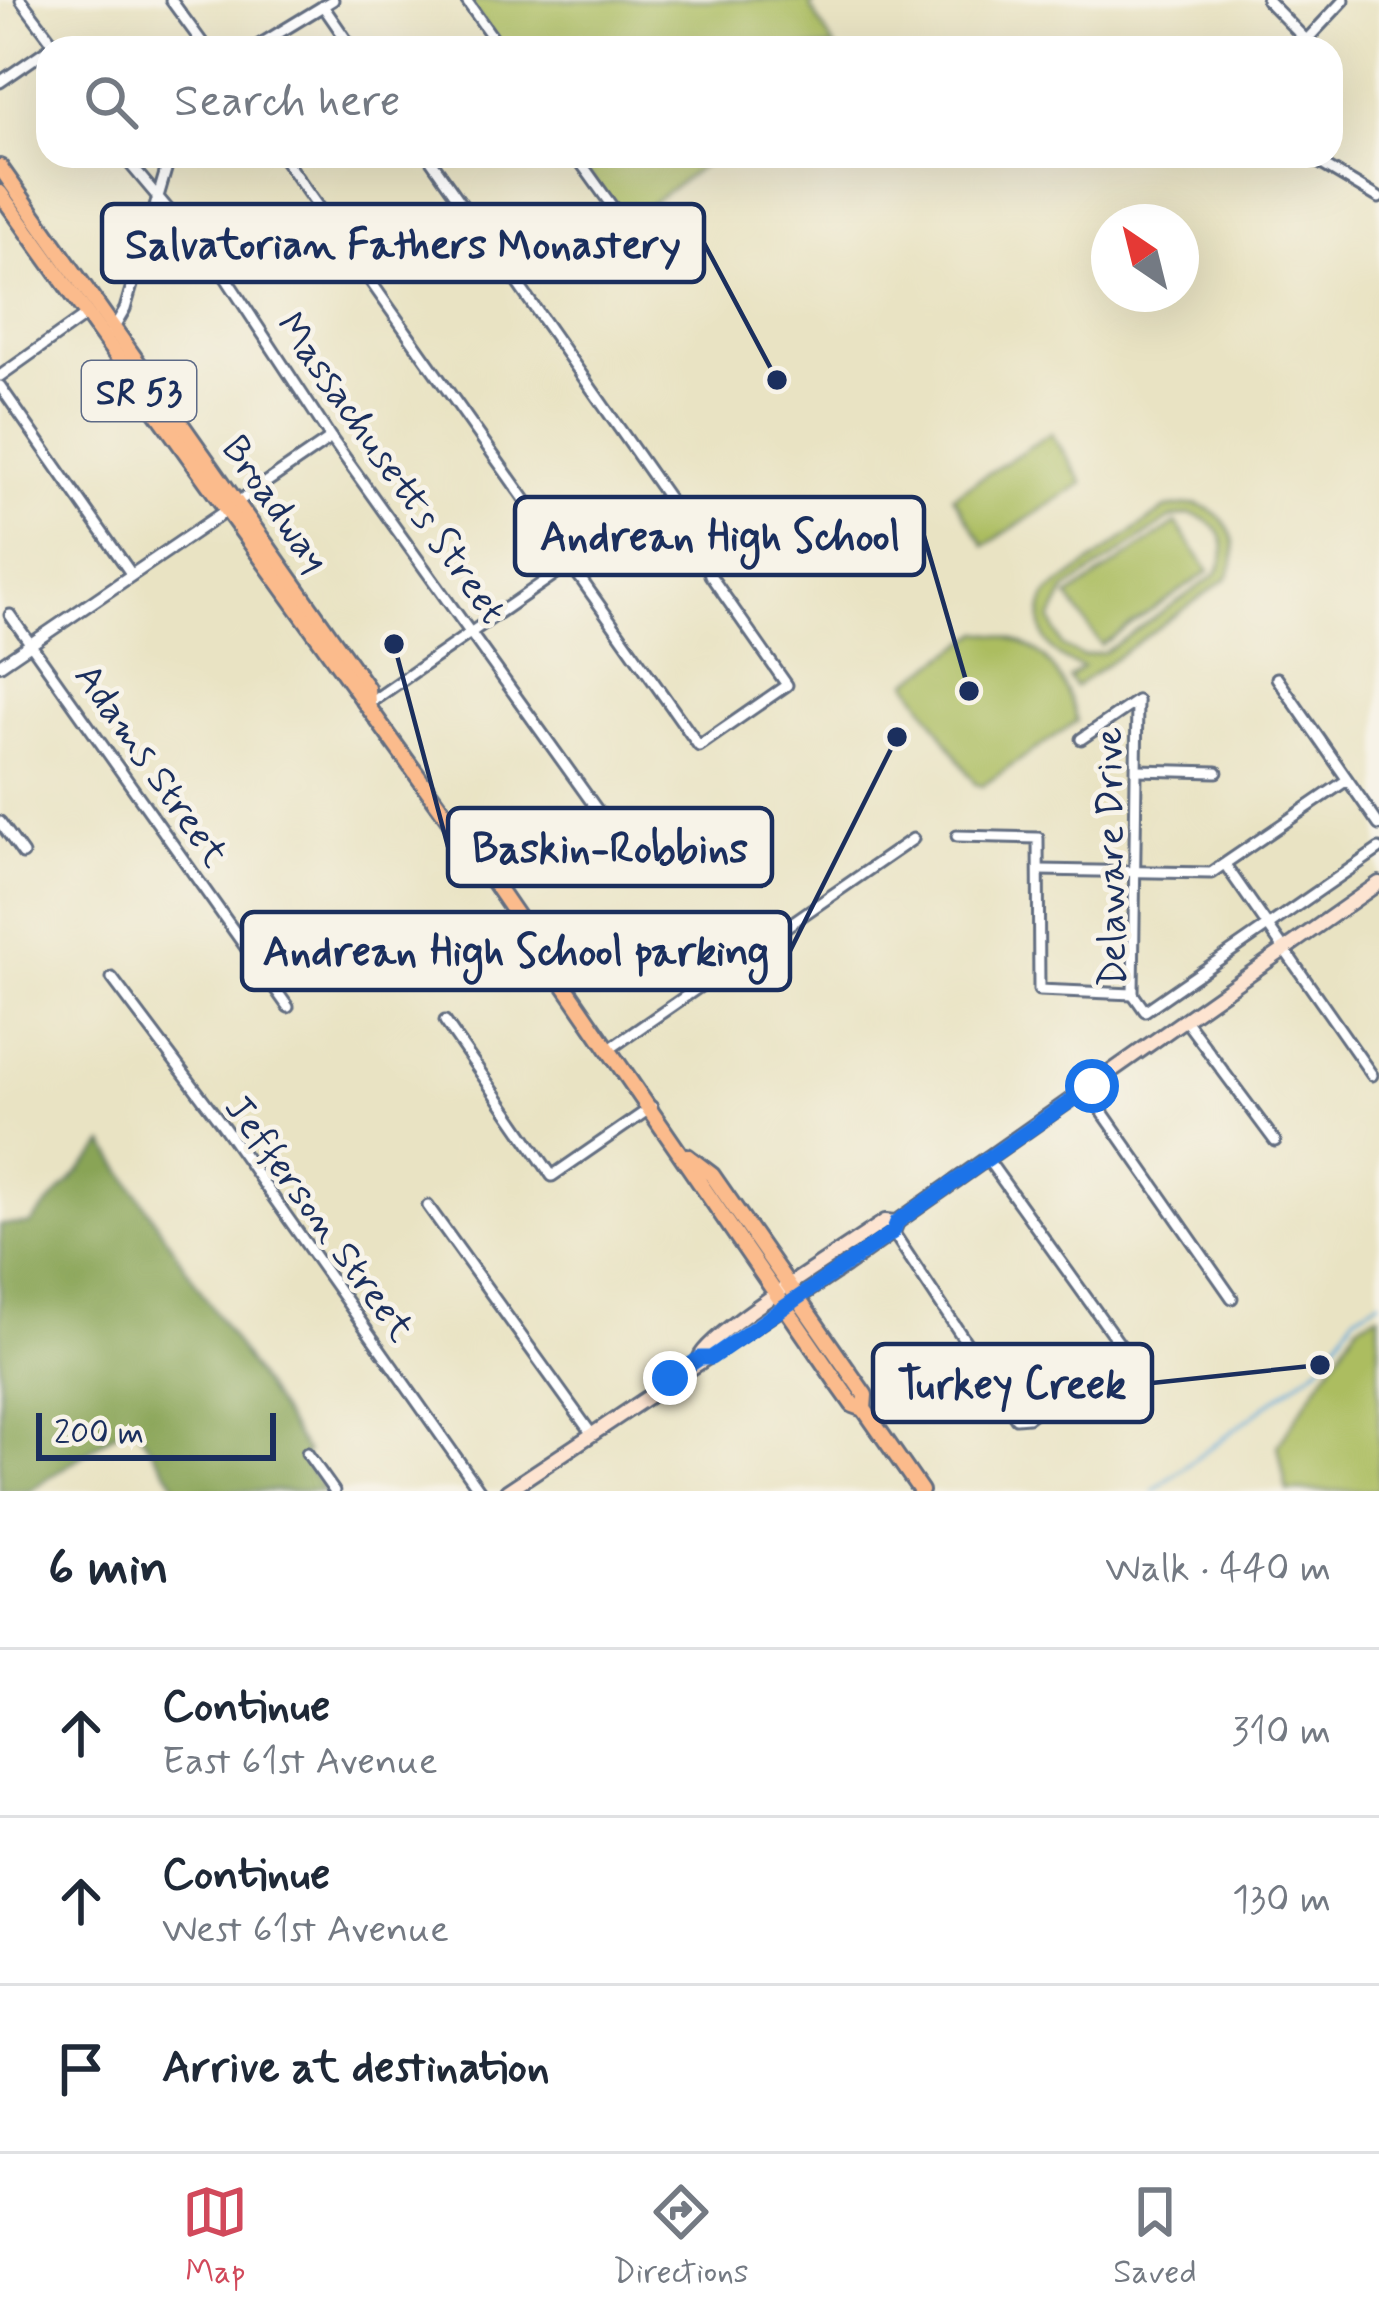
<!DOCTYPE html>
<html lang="en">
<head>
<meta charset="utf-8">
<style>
	:root { --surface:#fff; --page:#f6f6f7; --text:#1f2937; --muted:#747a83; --line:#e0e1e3; --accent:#d1495b }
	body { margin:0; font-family:Mynerve,sans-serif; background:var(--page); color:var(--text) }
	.compass { position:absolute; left:1091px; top:204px; width:108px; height:108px; border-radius:50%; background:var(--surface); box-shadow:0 12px 48px #0002; rotate:325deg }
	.scale { position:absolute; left:36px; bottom:30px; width:240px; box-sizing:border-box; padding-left:12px; border:6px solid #1b2f5e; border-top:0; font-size:33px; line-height:42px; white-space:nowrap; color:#1b2f5e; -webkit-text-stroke:9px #f7f3e8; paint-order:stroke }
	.stop { position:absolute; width:36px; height:36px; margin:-27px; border:9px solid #1a73e8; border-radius:50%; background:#fff }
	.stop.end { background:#1a73e8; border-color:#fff; box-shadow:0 3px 12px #0008 }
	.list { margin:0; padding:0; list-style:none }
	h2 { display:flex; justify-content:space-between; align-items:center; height:156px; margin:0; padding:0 48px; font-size:51px }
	h2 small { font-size:39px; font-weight:400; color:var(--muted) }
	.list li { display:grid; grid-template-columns:78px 1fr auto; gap:36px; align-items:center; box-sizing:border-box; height:168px; padding:0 48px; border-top:3px solid var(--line) }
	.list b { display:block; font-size:45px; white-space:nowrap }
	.list p { margin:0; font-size:39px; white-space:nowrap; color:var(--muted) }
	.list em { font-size:39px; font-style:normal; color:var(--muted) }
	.icon { flex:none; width:66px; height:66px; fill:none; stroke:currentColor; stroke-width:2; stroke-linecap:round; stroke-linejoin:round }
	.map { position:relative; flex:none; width:1379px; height:1491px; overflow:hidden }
	.search { position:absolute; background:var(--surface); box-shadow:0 12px 48px #0002; left:36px; right:36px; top:36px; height:132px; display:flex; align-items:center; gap:30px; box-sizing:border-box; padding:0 42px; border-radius:36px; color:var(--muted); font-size:45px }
	.sheet { height:660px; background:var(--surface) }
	nav { display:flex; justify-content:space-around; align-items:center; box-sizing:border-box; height:168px; border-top:3px solid var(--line); background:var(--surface); font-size:33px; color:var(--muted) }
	nav a { display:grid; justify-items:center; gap:6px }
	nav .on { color:var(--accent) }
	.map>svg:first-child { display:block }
	.green { fill:#acbd60; stroke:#64765f; stroke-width:3; fill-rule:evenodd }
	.forest { fill:#89a456; stroke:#526a5a; stroke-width:3 }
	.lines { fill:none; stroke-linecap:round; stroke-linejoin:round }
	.stream { stroke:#5fa7d6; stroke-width:3 }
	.minor-casing { stroke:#636e81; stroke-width:15 }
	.tertiary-casing { stroke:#636e81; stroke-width:16 }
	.secondary-casing { stroke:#636e81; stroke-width:18 }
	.primary-casing { stroke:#636e81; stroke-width:20 }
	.minor { stroke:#fff; stroke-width:9 }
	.tertiary { stroke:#fff; stroke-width:10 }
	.secondary { stroke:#fde4d1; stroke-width:12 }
	.primary { stroke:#fbbb8c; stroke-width:14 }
	.route { stroke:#1a73e8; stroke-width:15 }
	.labels { text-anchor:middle; stroke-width:10; stroke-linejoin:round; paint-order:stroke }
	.shield { fill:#f7f3e8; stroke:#5d6a87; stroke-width:3 }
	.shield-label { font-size:36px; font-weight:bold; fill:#1b2f5e }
	.street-label { font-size:39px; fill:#1b2f5e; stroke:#f7f3e8 }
	.leader { fill:none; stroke:#1b2f5e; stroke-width:4.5 }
	.callout-dot { fill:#1b2f5e; stroke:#f7f3e8; stroke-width:4.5 }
	.callout { fill:#f7f3e8; stroke:#1b2f5e; stroke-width:4.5 }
	.callout-label { font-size:42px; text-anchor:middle; font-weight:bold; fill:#1b2f5e }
</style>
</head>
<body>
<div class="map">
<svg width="1379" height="1491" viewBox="0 0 1379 1491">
	<rect width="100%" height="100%" fill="#f7f3e8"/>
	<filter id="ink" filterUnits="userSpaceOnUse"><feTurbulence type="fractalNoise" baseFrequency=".00833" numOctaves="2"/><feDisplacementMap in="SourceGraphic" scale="24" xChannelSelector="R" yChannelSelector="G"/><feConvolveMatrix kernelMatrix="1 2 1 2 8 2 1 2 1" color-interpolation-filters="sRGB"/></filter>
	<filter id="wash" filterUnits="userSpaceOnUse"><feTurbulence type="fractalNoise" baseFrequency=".004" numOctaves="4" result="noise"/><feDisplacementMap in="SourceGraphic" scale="48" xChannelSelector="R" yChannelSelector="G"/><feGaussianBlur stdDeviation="2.7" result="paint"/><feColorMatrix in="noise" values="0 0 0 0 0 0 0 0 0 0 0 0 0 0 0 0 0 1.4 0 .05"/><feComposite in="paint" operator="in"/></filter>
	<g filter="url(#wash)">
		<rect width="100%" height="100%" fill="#e9e3c3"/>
		<g class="green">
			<path d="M466 0H817L810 6 835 48H500Z"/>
			<path d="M576 156H716L624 223Z"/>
			<path d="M1051 433 1083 483 985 546 953 496Z"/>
			<path d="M1196 504C1231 515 1245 547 1226 579L1075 687 1069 678 1083 667C1047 658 1030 627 1048 593L1166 508ZM1190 514C1222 521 1234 550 1214 576L1105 652 1082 656 1062 646 1051 620 1066 590 1171 518Z"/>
			<path d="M1176 523 1209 571 1101 645 1068 597Z"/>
			<path d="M980 632C1039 639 1060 665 1077 721L982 786 975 784 908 682Z"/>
			<path d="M1379 1314V1491H1287L1278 1445 1358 1324Z"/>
		</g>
		<path class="forest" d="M105 1144 307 1453 302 1459 325 1491H180L132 1422 30 1491H0V1225L30 1224Z"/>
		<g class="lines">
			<path class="stream" d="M1153 1491 1320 1365 1355 1315 1379 1301"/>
		</g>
	</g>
	<g filter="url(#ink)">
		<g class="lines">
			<defs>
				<g id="minor">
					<path d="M21 0 57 48"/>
					<path d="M171 0 206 48"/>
					<path d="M466 0 500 48"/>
					<path d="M1267 0 1307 41"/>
					<path d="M323 6 352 48"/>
					<path d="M254 48 333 0"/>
					<path d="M1299 48 1344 0"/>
					<path d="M0 82 48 49"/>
					<path d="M282 156 699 746 787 685 710 575 704 549 428 156"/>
					<path d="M576 156 624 223"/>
					<path d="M1308 156 1379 198"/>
					<path d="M125 158 226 278 331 438 603 818"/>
					<path d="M111 333 125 309 170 156"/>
					<path d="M0 376 86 315"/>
					<path d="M0 386 132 575"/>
					<path d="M236 503 331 438"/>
					<path d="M10 615 288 1007"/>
					<path d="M1277 678 1379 825"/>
					<path d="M1137 701 1133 994 1145 1011 1379 849"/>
					<path d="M368 704 666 497"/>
					<path d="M1081 739 1137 701"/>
					<path d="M1137 770 1217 772"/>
					<path d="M0 822 23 854"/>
					<path d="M957 836 1038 838 1039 990 1133 994"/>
					<path d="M1226 866 1372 1075"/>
					<path d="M1039 870 1211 873 1347 780"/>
					<path d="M112 978 221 1123 480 1491"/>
					<path d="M1185 1020 1275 1141"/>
					<path d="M445 1021 552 1176 652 1107"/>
					<path d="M611 1048 913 839"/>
					<path d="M1087 1090 1232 1298"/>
					<path d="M988 1160 1131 1360"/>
					<path d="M428 1206 591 1433"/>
					<path d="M893 1232 1016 1418 1028 1417 1120 1345"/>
					<path d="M307 1453 334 1491"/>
				</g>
				<path id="tertiary" d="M0 665 230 508"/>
				<g id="secondary">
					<path d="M700 1357C708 1333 854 1243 885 1221L897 1222 1379 883"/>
					<path d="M507 1491 845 1266 893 1232 897 1222"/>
				</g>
				<g id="primary">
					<path d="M0 167 367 688 368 704"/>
					<path d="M0 193 490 877 836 1381 853 1405 864 1409 921 1491"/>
					<path d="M687 1156 712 1175 865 1395 864 1409"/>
				</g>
			</defs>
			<use href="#minor" class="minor-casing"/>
			<use href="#tertiary" class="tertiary-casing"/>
			<use href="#secondary" class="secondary-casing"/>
			<use href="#primary" class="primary-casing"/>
			<use href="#minor" class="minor"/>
			<use href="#tertiary" class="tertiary"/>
			<use href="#secondary" class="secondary"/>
			<use href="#primary" class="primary"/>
		</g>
	</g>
	<g class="lines" filter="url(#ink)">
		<path class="route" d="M670 1378 700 1358H711L893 1232 897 1222 1092 1086"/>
	</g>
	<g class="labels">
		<rect class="shield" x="82" y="361" width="114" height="60" rx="9"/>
		<g class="shield-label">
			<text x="139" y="404">SR 53</text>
		</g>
		<g class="street-label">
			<text transform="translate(393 467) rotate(55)" y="14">Massachusetts Street</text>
			<text transform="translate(277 503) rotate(55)" y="14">Broadway</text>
			<text transform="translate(153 764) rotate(55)" y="14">Adams Street</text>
			<text transform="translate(1109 857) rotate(-91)" y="14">Delaware Drive</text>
			<text transform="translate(321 1217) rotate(54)" y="14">Jefferson Street</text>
		</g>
	</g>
	<path class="leader" d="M777 380L704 243M969 691L924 536M394 644L448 847M897 737L790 951M1320 1365L1152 1383"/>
	<g class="callout-dot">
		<circle cx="777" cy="380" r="12"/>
		<circle cx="969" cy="691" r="12"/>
		<circle cx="394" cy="644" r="12"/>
		<circle cx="897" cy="737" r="12"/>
		<circle cx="1320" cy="1365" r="12"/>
	</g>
	<g class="callout">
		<rect x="102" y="204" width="602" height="78" rx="12"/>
		<rect x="515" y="497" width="409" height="78" rx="12"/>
		<rect x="448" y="808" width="324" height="78" rx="12"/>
		<rect x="242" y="912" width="548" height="78" rx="12"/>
		<rect x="873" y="1344" width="279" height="78" rx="12"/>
	</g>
	<g class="callout-label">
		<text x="403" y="258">Salvatorian Fathers Monastery</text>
		<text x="720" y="550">Andrean High School</text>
		<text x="610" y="862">Baskin-Robbins</text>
		<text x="516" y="965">Andrean High School parking</text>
		<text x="1012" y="1398">Turkey Creek</text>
	</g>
</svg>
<svg class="compass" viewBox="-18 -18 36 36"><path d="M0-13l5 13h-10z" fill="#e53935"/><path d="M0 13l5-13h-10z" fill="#747a83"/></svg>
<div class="scale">200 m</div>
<div class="stop" style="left:1092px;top:1086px"></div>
<div class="stop end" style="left:670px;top:1378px"></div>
<div class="search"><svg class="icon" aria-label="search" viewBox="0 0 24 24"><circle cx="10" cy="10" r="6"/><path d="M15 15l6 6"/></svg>Search here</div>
</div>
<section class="sheet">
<h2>6 min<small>Walk · 440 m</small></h2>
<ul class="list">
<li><svg class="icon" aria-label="ahead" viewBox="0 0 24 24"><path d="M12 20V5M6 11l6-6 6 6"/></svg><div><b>Continue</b><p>East 61st Avenue</p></div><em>310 m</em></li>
<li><svg class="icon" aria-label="ahead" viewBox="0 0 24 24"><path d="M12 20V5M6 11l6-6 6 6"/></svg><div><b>Continue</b><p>West 61st Avenue</p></div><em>130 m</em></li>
<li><svg class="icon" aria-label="arrive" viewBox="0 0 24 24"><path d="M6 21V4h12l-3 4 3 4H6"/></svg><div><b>Arrive at destination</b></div></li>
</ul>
</section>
<nav>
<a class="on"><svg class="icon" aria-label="map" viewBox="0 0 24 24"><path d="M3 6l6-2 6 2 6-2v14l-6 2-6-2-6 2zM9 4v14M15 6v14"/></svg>Map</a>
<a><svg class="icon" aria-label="directions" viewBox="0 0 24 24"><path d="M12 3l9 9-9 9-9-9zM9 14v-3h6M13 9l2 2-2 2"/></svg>Directions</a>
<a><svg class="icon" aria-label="saved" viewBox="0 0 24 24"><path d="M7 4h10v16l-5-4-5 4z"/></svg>Saved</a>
</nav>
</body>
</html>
